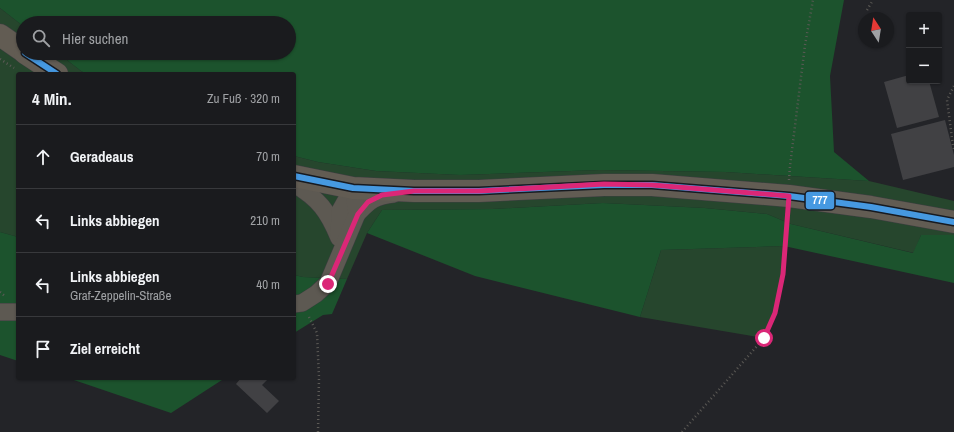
<!DOCTYPE html>
<html lang="de">
<head>
<meta charset="utf-8">
<style>
	:root { --surface:#1a1b1e; --page:#27282b; --text:#f1f3f6; --muted:#9fa1a4; --line:#38393c }
	body { margin:0; font-family:"Archivo Narrow",sans-serif; background:var(--page); color:var(--text) }
	.controls { position:absolute; right:12px; top:12px; display:grid; overflow:hidden; border-radius:4px; box-shadow:0 1px 3px #0004 }
	.controls button { width:36px; height:36px; display:grid; place-items:center; padding:0; border:0; border-bottom:1px solid var(--line); background:var(--surface); color:var(--text); font:20px sans-serif }
	.compass { position:absolute; left:858px; top:12px; width:36px; height:36px; border-radius:50%; background:var(--surface); box-shadow:0 1px 3px #0004; rotate:348deg }
	.stop { position:absolute; width:12px; height:12px; margin:-9px; border:3px solid #db2777; border-radius:50%; background:#fff }
	.stop.end { background:#db2777; border-color:#fff; box-shadow:0 1px 4px #0008 }
	.list { margin:0; padding:0; list-style:none }
	h2 { display:flex; justify-content:space-between; align-items:center; height:52px; margin:0; padding:0 16px; font-size:17px }
	h2 small { font-size:13px; font-weight:400; color:var(--muted) }
	.list li { display:grid; grid-template-columns:26px 1fr auto; gap:12px; align-items:center; box-sizing:border-box; height:64px; padding:0 16px; border-top:1px solid var(--line) }
	.list b { display:block; font-size:15px; white-space:nowrap }
	.list p { margin:0; font-size:13px; white-space:nowrap; color:var(--muted) }
	.list em { font-size:13px; font-style:normal; color:var(--muted) }
	.icon { flex:none; width:22px; height:22px; fill:none; stroke:currentColor; stroke-width:2; stroke-linecap:round; stroke-linejoin:round }
	.map { position:relative; flex:none; width:954px; height:432px; overflow:hidden }
	.search { position:absolute; background:var(--surface); box-shadow:0 1px 3px #0004; left:16px; top:16px; width:280px; height:44px; display:flex; align-items:center; gap:10px; box-sizing:border-box; padding:0 14px; border-radius:22px; color:var(--muted); font-size:15px }
	.panel { position:absolute; background:var(--surface); box-shadow:0 1px 3px #0004; left:16px; top:72px; width:280px; height:308px; border-radius:4px }
	.map>svg:first-child { display:block }
	.green { fill:#26462d }
	.forest { fill:#1c532d }
	.building { fill:#414144 }
	.lines { fill:none; stroke-linecap:round; stroke-linejoin:round }
	.street-casing { stroke:#3d3e41; stroke-width:18 }
	.secondary-casing { stroke:#3d3e41; stroke-width:23 }
	.path { stroke:#5c5a56; stroke-width:2.5; stroke-dasharray:1 3; stroke-linecap:butt }
	.street { stroke:#5d5952; stroke-width:17 }
	.secondary { stroke:#625c53; stroke-width:22 }
	.bus-1-casing { stroke:#171a20; stroke-width:9 }
	.bus-1 { stroke:#4699e1; stroke-width:6 }
	.route { stroke:#db2777; stroke-width:5 }
	.line-badge { stroke:#171a20; stroke-width:1.5 }
	.badge-label { font-size:11px; text-anchor:middle; font-weight:bold; fill:#fff }
</style>
</head>
<body>
<div class="map">
<svg width="954" height="432" viewBox="0 0 954 432">
	<rect width="100%" height="100%" fill="#232428"/>
	<g class="green">
		<path d="M0 8 23 26V53H58L81 71 87 74H18V237L0 232Z"/>
		<path d="M294 156 318 162 376 171 460 175 599 170 726 172 869 181 954 201V235H921L914 253 791 224 767 214 705 208 603 203 493 209 382 210 367 233 347 279 303 277 294 275Z"/>
		<path d="M784 246 783 274 775 313 764 338 640 317 661 250Z"/>
	</g>
	<g class="forest">
		<path d="M0 0H844L830 76 834 152 869 181 726 172 599 170 460 175 376 171 318 162 294 156V74H87L81 71 58 53H289V23H23V26L0 8Z"/>
		<path d="M603 203 705 208 767 214 791 224 913 253 921 235H954V283L784 246 661 250 640 317 475 276 367 233 382 210 493 209Z"/>
		<path d="M0 232 18 237V361L0 355Z"/>
		<path d="M294 275 303 277 347 279 332 314 323 315 294 333Z"/>
		<path d="M68 378H225L171 413Z"/>
	</g>
	<g class="building">
		<path d="M909 75V81H929L939 117 897 128 884 82Z"/>
		<path d="M945 120 954 155V167L903 180 891 134Z"/>
		<path d="M241 378H269L262 385 279 401 267 413 236 384Z"/>
	</g>
	<g class="lines">
		<defs>
			<g id="street">
				<path d="M294 184C319 199 328 211 339 238"/>
				<path d="M357 214C370 200 375 196 394 194"/>
				<path d="M339 234 340 211 353 188"/>
				<path d="M294 304 302 303 316 294 328 283 357 214 353 188"/>
				<path d="M0 312H18"/>
			</g>
			<g id="secondary">
				<path d="M0 35 23 51"/>
				<path d="M25 53 57 74"/>
				<path d="M294 176 353 188 414 191H479L604 185H652L789 196 871 207 954 222"/>
			</g>
		</defs>
		<use href="#street" class="street-casing"/>
		<use href="#secondary" class="secondary-casing"/>
		<g class="path">
			<path d="M867 10 873 0"/>
			<path d="M0 59 14 68"/>
			<path d="M954 86 947 100 953 146 954 149"/>
			<path d="M789 180 790 166 805 45 813 0"/>
			<path d="M0 292 6 297"/>
			<path d="M309 317 317 333 319 378 318 432"/>
			<path d="M682 432 764 338 775 313 783 274 787 212"/>
		</g>
		<use href="#street" class="street"/>
		<use href="#secondary" class="secondary"/>
		<defs>
			<g id="bus-1">
				<path d="M25 53 57 74"/>
				<path d="M294 176 353 188 414 191H479L604 185H652L789 196 871 207 954 222"/>
			</g>
		</defs>
		<use href="#bus-1" class="bus-1-casing"/>
		<use href="#bus-1" class="bus-1"/>
	</g>
	<g class="lines">
		<path class="route" d="M328 284 358 214 368 202 382 195 414 191H479L604 184 652 185 789 196 783 274 775 313 764 338"/>
	</g>
	<rect class="line-badge" x="805" y="191" width="30" height="19" rx="4" fill="#4699e1"/>
	<g class="badge-label">
		<text x="820" y="204">777</text>
	</g>
</svg>
<div class="controls">
<button>+</button>
<button>−</button>
</div>
<svg class="compass" viewBox="-18 -18 36 36"><path d="M0-13l5 13h-10z" fill="#e53935"/><path d="M0 13l5-13h-10z" fill="#9fa1a4"/></svg>
<div class="stop" style="left:764px;top:338px"></div>
<div class="stop end" style="left:328px;top:284px"></div>
<div class="search"><svg class="icon" aria-label="search" viewBox="0 0 24 24"><circle cx="10" cy="10" r="6"/><path d="M15 15l6 6"/></svg>Hier suchen</div>
<section class="panel">
<h2>4 Min.<small>Zu Fuß · 320 m</small></h2>
<ul class="list">
<li><svg class="icon" aria-label="ahead" viewBox="0 0 24 24"><path d="M12 20V5M6 11l6-6 6 6"/></svg><div><b>Geradeaus</b></div><em>70 m</em></li>
<li><svg class="icon" aria-label="left" viewBox="0 0 24 24"><path d="M17 20v-9H6M10 6l-5 5 5 5"/></svg><div><b>Links abbiegen</b></div><em>210 m</em></li>
<li><svg class="icon" aria-label="left" viewBox="0 0 24 24"><path d="M17 20v-9H6M10 6l-5 5 5 5"/></svg><div><b>Links abbiegen</b><p>Graf-Zeppelin-Straße</p></div><em>40 m</em></li>
<li><svg class="icon" aria-label="arrive" viewBox="0 0 24 24"><path d="M6 21V4h12l-3 4 3 4H6"/></svg><div><b>Ziel erreicht</b></div></li>
</ul>
</section>
</div>
</body>
</html>
